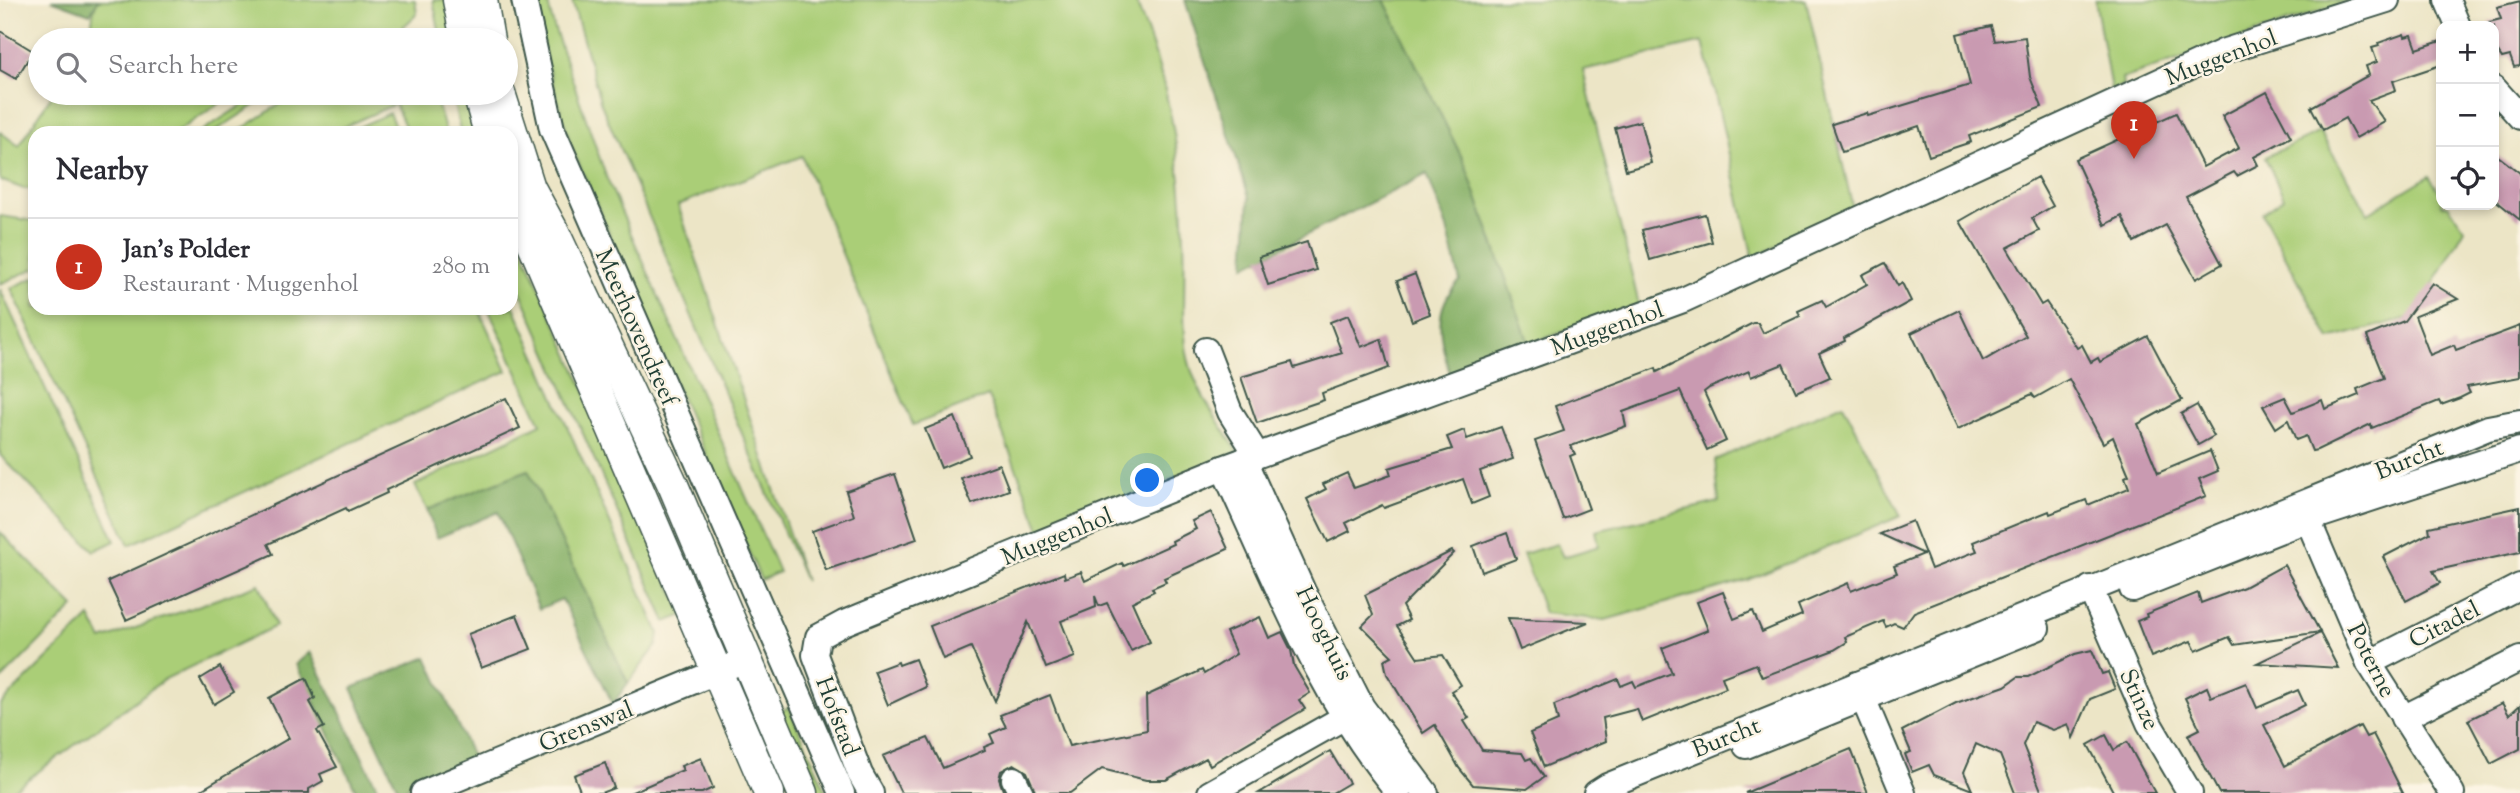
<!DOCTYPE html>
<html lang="en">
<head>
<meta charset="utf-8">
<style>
	:root { --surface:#fff; --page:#f7f7f7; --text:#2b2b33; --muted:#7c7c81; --line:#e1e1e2; --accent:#c8321e }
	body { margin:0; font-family:"Sorts Mill Goudy",serif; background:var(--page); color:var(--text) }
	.controls { position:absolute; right:21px; top:21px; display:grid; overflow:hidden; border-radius:14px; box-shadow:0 4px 10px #0003 }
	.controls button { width:63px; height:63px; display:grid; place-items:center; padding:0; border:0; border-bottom:2px solid var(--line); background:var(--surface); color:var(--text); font:35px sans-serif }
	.you { position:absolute; left:1148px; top:481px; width:24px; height:24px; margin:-18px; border:5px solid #fff; border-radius:50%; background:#1a73e8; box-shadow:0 0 0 10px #1a73e833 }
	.badge { display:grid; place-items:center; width:46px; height:46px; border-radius:50%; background:var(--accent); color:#fff; font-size:23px; font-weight:700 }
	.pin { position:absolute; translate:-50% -58px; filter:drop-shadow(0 2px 4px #0008) }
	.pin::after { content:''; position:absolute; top:37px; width:24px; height:21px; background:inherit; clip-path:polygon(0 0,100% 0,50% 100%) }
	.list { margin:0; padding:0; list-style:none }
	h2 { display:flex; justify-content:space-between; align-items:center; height:91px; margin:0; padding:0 28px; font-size:30px }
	h2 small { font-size:23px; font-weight:400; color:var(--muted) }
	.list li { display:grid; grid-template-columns:46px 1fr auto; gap:21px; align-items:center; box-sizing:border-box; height:98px; padding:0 28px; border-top:2px solid var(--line) }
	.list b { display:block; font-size:26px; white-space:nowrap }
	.list p { margin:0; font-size:23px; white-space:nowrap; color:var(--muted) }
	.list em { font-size:23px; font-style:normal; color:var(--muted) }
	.icon { flex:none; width:38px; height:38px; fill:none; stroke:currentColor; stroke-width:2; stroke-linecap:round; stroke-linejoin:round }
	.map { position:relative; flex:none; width:2520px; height:793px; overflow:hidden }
	.search { position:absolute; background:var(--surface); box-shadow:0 4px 10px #0003; left:28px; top:28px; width:490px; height:77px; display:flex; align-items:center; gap:18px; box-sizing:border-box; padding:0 24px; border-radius:38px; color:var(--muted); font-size:26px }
	.panel { position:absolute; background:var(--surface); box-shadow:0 4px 10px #0003; left:28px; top:126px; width:490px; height:189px; border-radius:21px }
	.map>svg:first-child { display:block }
	.green { fill:#aace77; stroke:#648656; stroke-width:2 }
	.forest { fill:#87b168; stroke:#53774e; stroke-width:2 }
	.building { fill:#c99ab1 }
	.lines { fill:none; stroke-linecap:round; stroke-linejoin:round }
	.minor-casing { stroke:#3e564a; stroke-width:28 }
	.major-casing { stroke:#3e564a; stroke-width:33 }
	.minor { stroke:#fff; stroke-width:24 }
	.major { stroke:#fff; stroke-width:30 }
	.labels { text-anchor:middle; stroke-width:5; stroke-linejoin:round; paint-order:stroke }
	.street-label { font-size:24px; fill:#1f3d34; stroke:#fcf5e5 }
</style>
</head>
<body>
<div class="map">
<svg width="2520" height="793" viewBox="0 0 2520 793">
	<rect width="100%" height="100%" fill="#fcf5e5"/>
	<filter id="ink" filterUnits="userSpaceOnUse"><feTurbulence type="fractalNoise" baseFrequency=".0143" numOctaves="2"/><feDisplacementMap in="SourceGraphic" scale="14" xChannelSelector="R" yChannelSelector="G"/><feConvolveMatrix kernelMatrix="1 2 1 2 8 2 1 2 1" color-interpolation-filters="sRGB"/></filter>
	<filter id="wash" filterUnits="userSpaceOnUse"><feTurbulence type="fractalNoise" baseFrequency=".00686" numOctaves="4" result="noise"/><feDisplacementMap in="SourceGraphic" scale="28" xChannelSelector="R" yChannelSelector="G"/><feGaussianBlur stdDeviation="1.57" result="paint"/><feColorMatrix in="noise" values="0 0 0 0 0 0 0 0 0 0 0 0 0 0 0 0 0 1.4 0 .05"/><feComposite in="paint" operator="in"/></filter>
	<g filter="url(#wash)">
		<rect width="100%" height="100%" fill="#ece5c6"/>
		<g class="green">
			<path d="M98 0H415L417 14 389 40H87C95 28 89 15 98 0Z"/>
			<path d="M433 0H448L457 40H441Z"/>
			<path d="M534 0H547L554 27 607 179 779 572 761 580 572 148 547 64Z"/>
			<path d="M572 0H1135C1169 80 1181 153 1184 240 1186 273 1181 327 1188 358 1195 391 1220 423 1238 452L1041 532 988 396 913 425 802 156 678 205 805 581 601 104Z"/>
			<path d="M1384 0H1806L1853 210 1753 258 1703 42 1583 70 1639 305 1529 344 1465 164Z"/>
			<path d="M2095 0H2351L2122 79 2123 86 2111 90Z"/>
			<path d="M53 93H235L175 133H35V188L24 189 0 180V132L19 146Z"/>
			<path d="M261 93H274L212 133H199Z"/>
			<path d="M321 93H434L446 133H408L395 104 330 133H236L283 102Z"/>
			<path d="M451 93H469L481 133H461Z"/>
			<path d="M389 113 398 133H346Z"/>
			<path d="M2320 132 2368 213 2429 176 2441 194V205H2448L2465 229 2415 316 2330 339 2262 213 2284 198 2265 157Z"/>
			<path d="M0 216 35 221V268L0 284Z"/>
			<path d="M511 222 683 615 666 622 511 270Z"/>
			<path d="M35 277V308H478L507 371 129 545 11 288Z"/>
			<path d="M0 289 115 541 94 551 0 455Z"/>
			<path d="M511 300 659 633 657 645 628 683 528 470 427 510 415 485 541 424 488 308H511Z"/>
			<path d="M1843 404 1901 516 1748 580 1605 620 1544 613 1523 554 1557 544 1563 557 1599 546 1596 531 1719 502 1715 460Z"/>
			<path d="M0 532 74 607 0 681Z"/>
			<path d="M259 584 276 626 165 679 9 793H0V705L90 617 102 640Z"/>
			<path d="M789 707 827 793H810L778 712Z"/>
		</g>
		<g class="forest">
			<path d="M51 0H98L90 14Z"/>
			<path d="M1185 0H1384L1465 164 1529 344 1450 374C1440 339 1431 308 1460 281L1447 228 1427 174 1245 266 1249 197Z"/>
			<path d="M528 470 628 683 613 704 562 599 539 609 498 512 437 538 427 510Z"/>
			<path d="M310 652 380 793H357L296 664Z"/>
			<path d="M427 657 474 761 399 791 352 688Z"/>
		</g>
		<g id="blocks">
			<g class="building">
				<path d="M2520 1V66L2514 67 2510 56 2502 58 2496 49 2494 26H2490L2489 22 2501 19 2497 7Z"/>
				<path d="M1991 26 1995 41 2025 37 2030 77 2042 107 1969 136 1971 142 1929 156 1919 126 1842 152 1832 124 1867 113 1868 116 1970 85 1957 34Z"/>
				<path d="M0 31 33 51 16 79 0 70Z"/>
				<path d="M2404 34 2405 37 2412 35 2417 49 2441 41V65L2393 81 2396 90 2369 100 2385 122 2356 138 2345 118 2323 130 2311 107 2369 75 2366 66 2377 62 2372 48 2379 46 2378 43Z"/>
				<path d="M2267 92 2291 137 2254 157 2258 165 2237 176 2234 172 2186 197 2222 264 2196 279 2166 225 2134 242 2122 216 2105 225 2075 159 2176 113 2203 167 2239 148 2222 116Z"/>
				<path d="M1640 121 1651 163 1626 170 1615 128Z"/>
				<path d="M2494 153 2520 173V220L2494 199Z"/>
				<path d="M2037 177 2053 206 2032 218 2039 231 2007 248 2041 305 2046 302 2077 348 2082 345 2091 362 2098 358 2100 362 2148 336 2182 400 2138 424 2158 473 2210 451 2218 471 2199 479 2206 496 1914 612 1903 627 1894 623 1886 627 1883 621 1845 637 1847 642 1834 650 1762 677 1756 664 1722 677 1726 688 1642 722 1637 709 1603 718 1606 741 1544 767 1530 733 1558 721 1554 705 1618 679 1621 686 1633 681 1636 687 1672 673 1662 648 1708 630 1697 602 1723 592 1734 619 1753 611 1762 632 1802 615 1798 605 1848 583 1851 591 1897 573 1894 566 1924 554 1880 534 1912 521 1931 569 1977 551 1973 542 2049 511 2050 514 2086 500 2088 505 2129 488 2125 477 2129 475 2113 437 2103 443 2069 379 2035 398 2032 394 1958 429 1911 333 1959 310 1983 361 2026 336 1960 221Z"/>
				<path d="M1705 214 1712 242 1650 260 1642 230Z"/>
				<path d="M1307 242 1316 270 1268 285 1259 257Z"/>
				<path d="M1885 263 1898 286 1902 283 1911 301 1844 338 1845 341 1819 353 1830 377 1796 392 1783 364 1751 377 1749 371 1709 388 1704 392 1726 441 1707 450 1680 391 1623 412 1626 426 1571 446 1575 454 1570 456 1589 509 1563 519 1535 441 1564 431 1555 406 1656 368 1657 372 1753 323H1758L1763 333 1800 316 1798 311 1822 300 1826 307 1867 284 1862 275Z"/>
				<path d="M1415 274 1430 314 1412 321 1397 281Z"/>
				<path d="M2432 283 2458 299 2415 316 2430 355 2454 345 2456 350 2520 326V377L2467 387 2470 393 2460 398 2441 405 2439 401 2372 428 2371 424 2317 450 2312 451 2306 436 2296 440 2288 420 2276 428 2263 406 2285 397 2293 412 2322 400 2325 409 2359 395 2357 389 2384 378 2367 336 2404 321Z"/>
				<path d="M1348 315 1361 347 1381 339 1389 368 1322 393 1324 400 1257 423 1241 377 1292 362 1294 368 1342 353 1330 322Z"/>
				<path d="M506 398 520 428 386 490 387 493 348 511 346 508 268 544 273 554 126 620 108 581Z"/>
				<path d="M2197 405 2214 436 2198 445 2181 414Z"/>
				<path d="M955 417 970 456 941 468 925 429Z"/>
				<path d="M1501 427 1513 459 1480 471 1489 497 1472 504 1463 479 1384 508 1382 505 1346 523 1350 531 1328 542 1307 499 1326 489 1323 484 1347 473 1354 488 1391 475 1389 468 1452 449 1447 437 1464 430 1467 439Z"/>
				<path d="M999 464 1009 490 972 504 961 478Z"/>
				<path d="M895 474 917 539 826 570 812 531 854 516 846 491Z"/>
				<path d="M2520 507V552L2433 571 2440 583 2406 601 2383 557 2430 533 2429 527Z"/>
				<path d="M1211 512 1228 549 1164 578 1166 582 1152 588 1154 591 1132 602 1150 642 1131 651 1107 603 1099 606 1095 596 1096 607 1061 621 1075 657 1046 668 1028 622 995 701 971 647 943 659 930 626 1064 573 1065 578 1081 572 1085 581 1122 563 1124 566 1173 544 1172 541 1196 529 1192 521Z"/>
				<path d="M1507 533 1516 559 1482 572 1473 546Z"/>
				<path d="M1452 551 1454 553 1402 606 1409 620 1397 626 1418 658 1443 655 1461 685 1451 691 1469 718 1464 721 1482 750 1522 753 1526 760 1531 758 1544 777 1527 789 1473 785 1459 768 1435 725 1423 733 1387 674 1384 660 1392 656 1362 626 1373 615 1365 595Z"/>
				<path d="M2284 565 2320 632 2234 645 2229 637 2196 651 2191 641 2151 657 2137 621 2147 617 2146 614 2198 593 2201 603 2244 587Z"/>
				<path d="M517 615 531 649 481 668 468 634Z"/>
				<path d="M1260 617 1269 638 1282 632 1291 650 1294 666 1310 693 1299 700 1305 709 1210 765 1206 758 1166 780H1146L1102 769 1070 793H1036L1027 772 1014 764 1001 771 999 779 1004 793H901L883 756 928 738 943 768 985 750 984 747 994 743 990 734 1006 727 1000 715 1050 695 1069 746 1147 730 1146 696 1202 670 1204 674 1236 654 1226 632Z"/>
				<path d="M1508 618 1588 622 1520 650Z"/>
				<path d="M2320 633 2338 668 2257 663Z"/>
				<path d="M2092 650 2102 674 2108 672 2115 689 2090 699 2073 738 2068 724 2053 730 2033 722 2023 745 2042 793H2015L2000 755 1976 744 1964 772 1972 790 1934 775 1929 765 1912 772 1905 754 1911 752 1902 731 1956 703 2005 686 2018 677H2028L2075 654Z"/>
				<path d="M915 659 926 687 888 705 874 671 898 662 899 665Z"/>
				<path d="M220 667 234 692 214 704 200 679Z"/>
				<path d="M306 678 315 698 310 702 324 727 317 731 337 767 320 774 323 781 309 789V793H196L289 738 269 698Z"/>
				<path d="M2246 683 2257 708 2298 690 2305 705 2264 725 2285 766 2360 726 2366 737 2373 734 2403 793H2219L2188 735 2200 729 2185 698 2207 687 2211 697Z"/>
				<path d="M2502 703 2509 715 2520 705V749L2491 764 2468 720Z"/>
				<path d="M2106 735 2114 750 2127 742 2155 793H2114L2088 745Z"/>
				<path d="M1851 749 1868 793H1745Z"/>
				<path d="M1330 751 1349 783 1332 793H1259Z"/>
				<path d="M701 758 713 788 702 793H630L683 770 681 766Z"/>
				<path d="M605 763 614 788 601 793H581L574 775Z"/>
			</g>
		</g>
	</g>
	<g filter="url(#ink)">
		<use href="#blocks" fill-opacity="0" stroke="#3e564a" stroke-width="2"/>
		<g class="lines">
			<defs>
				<g id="minor">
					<path d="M524 0 552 129 842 793"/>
					<path d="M2447 0 2458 26"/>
					<path d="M2494 88 2520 117"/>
					<path d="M1206 350 1230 412 1257 455"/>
					<path d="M1244 460 1303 591 1362 707 1426 793"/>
					<path d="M1223 468C1275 579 1320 699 1399 793"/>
					<path d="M2302 506 2369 663 2452 793"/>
					<path d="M2090 588 2149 723 2190 793"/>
					<path d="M2132 589 2309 519 2520 450"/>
					<path d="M2369 663 2520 586"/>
					<path d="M1857 684 1903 793"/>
					<path d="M2403 718 2520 659"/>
					<path d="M1746 746 2037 628"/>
					<path d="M1014 779 1021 793"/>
					<path d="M423 793 733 665"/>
					<path d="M871 793 860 774 815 655 818 637 844 623 1223 468 1683 300 2225 51 2387 0"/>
					<path d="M1210 793 1359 709"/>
					<path d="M1596 793 1607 786C1900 664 2194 545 2488 428L2520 422"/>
				</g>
				<g id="major">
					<path d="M458 0 466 40"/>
					<path d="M482 0 489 40"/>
					<path d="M478 93 489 133"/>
					<path d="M500 93 530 188 555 234 673 485 803 793"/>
					<path d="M511 193 769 793"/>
				</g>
			</defs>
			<use href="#minor" class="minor-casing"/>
			<use href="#major" class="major-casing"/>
			<use href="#minor" class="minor"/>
			<use href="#major" class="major"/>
		</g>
	</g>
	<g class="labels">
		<g class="street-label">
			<text transform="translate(2221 57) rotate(-21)" y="8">Muggenhol</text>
			<text transform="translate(637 327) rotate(66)" y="8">Meerhovendreef</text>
			<text transform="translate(1607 328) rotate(-20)" y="8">Muggenhol</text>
			<text transform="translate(2409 459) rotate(-22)" y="8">Burcht</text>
			<text transform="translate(1057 536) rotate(-22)" y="8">Muggenhol</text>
			<text transform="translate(2444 624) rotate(-27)" y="8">Citadel</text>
			<text transform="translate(1325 633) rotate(64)" y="8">Hooghuis</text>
			<text transform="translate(2372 660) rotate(63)" y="8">Poterne</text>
			<text transform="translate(2140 699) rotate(65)" y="8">Stinze</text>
			<text transform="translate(838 716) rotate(69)" y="8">Hofstad</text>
			<text transform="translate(586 726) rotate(-22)" y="8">Grenswal</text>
			<text transform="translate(1726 737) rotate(-22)" y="8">Burcht</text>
		</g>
	</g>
</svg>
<div class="controls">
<button>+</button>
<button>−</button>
<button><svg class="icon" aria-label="locate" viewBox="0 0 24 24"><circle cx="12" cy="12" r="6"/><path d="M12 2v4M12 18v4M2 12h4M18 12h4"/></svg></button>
</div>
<div class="you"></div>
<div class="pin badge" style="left:2134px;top:159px">1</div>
<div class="search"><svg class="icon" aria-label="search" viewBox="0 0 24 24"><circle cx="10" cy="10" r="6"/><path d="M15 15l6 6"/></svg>Search here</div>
<section class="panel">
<h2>Nearby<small></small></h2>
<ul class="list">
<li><span class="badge">1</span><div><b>Jan's Polder</b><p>Restaurant · Muggenhol</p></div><em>280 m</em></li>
</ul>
</section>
</div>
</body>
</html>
